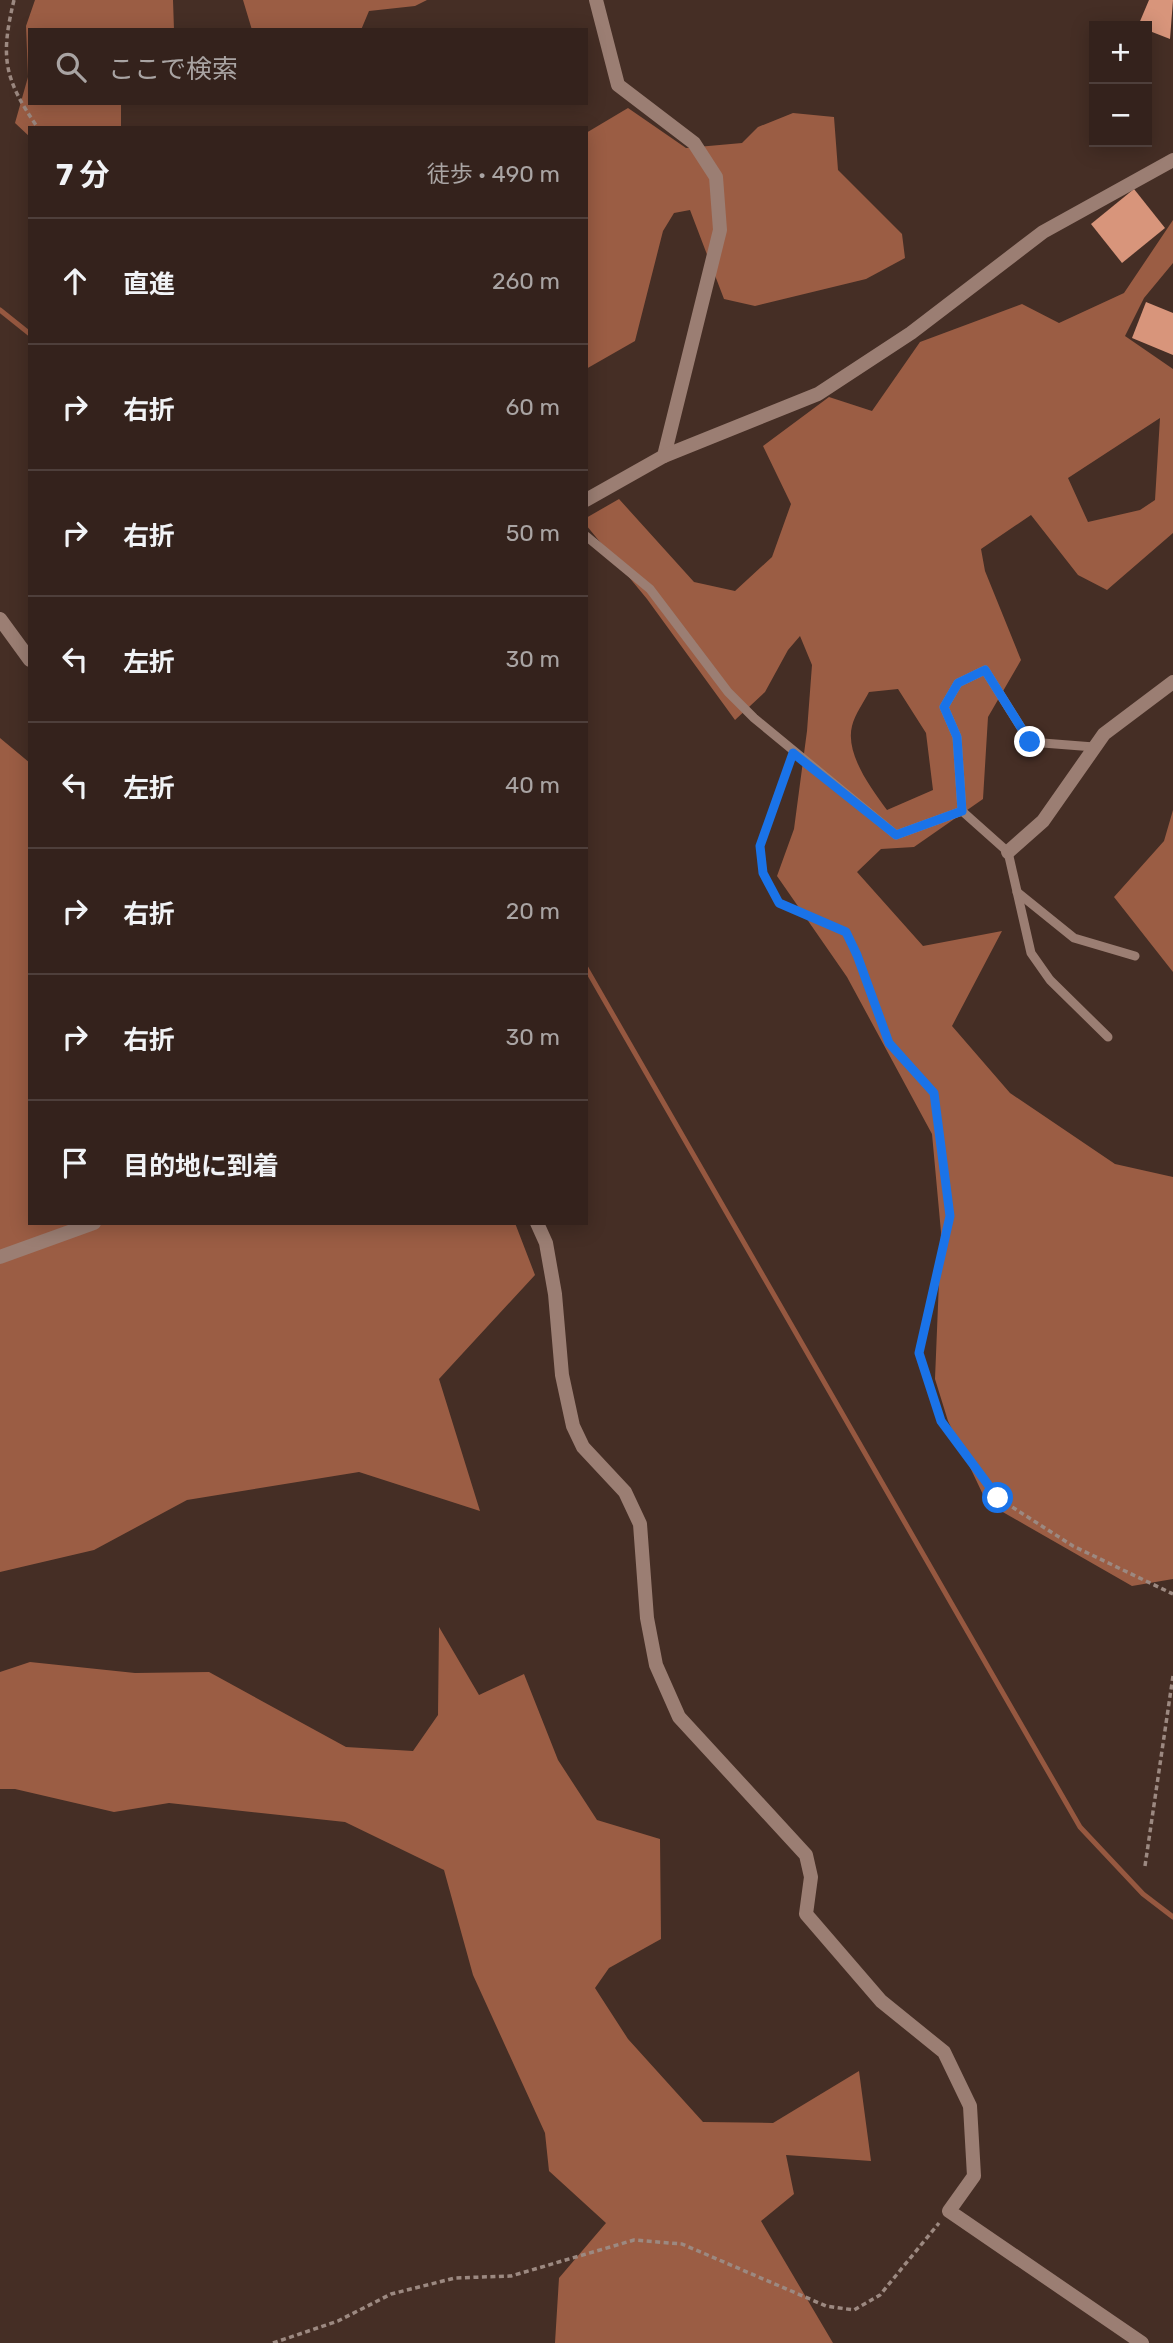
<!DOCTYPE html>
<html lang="ja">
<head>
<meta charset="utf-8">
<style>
	:root { --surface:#34221c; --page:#3f2f29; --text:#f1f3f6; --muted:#a9a4a3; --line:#4e3f3b }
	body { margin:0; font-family:Rubik,"Noto Sans JP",sans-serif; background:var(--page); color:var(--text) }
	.controls { position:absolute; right:21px; top:21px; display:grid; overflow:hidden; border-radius:0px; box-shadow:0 4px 18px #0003 }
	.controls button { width:63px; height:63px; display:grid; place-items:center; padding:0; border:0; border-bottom:2px solid var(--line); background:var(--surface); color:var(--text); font:35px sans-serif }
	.stop { position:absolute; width:21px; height:21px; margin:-16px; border:5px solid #1a73e8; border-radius:50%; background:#fff }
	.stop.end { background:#1a73e8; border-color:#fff; box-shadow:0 2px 7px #0008 }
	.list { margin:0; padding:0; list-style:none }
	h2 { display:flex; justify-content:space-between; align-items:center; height:91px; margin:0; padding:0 28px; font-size:30px }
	h2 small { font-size:23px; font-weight:400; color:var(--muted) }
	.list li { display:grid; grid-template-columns:46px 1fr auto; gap:21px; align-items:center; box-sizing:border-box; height:126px; padding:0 28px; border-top:2px solid var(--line) }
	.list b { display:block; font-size:26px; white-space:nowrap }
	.list em { font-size:23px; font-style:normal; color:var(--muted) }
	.icon { flex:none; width:38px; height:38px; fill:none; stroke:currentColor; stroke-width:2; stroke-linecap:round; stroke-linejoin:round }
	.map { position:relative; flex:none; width:1173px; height:2343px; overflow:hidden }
	.search { position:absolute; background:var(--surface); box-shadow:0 4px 18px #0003; left:28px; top:28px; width:560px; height:77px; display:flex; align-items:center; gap:18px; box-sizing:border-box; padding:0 24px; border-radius:0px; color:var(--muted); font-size:26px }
	.panel { position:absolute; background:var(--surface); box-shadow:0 4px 18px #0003; left:28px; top:126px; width:560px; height:1099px; border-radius:0px }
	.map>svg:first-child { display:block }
	.forest { fill:#9b5d44; fill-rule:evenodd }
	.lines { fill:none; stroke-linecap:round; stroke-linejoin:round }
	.stream { stroke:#965840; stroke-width:5 }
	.building { fill:#d8957b }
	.path { stroke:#9c8981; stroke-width:3.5; stroke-dasharray:5 3.5; stroke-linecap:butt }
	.lane { stroke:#9b7e73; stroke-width:9 }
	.street { stroke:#9b7e73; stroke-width:14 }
	.route { stroke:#1a73e8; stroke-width:9 }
</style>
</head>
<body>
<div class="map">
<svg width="1173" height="2343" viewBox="0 0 1173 2343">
	<rect width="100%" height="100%" fill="#452e25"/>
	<g class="forest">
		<path d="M35 0H173L174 30H30V103H121V128H30V137L15 123 28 77 26 26Z"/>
		<path d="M243 0H427L415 6 369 11 361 30H252Z"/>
		<path d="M628 108 686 148 742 143 758 127 793 113 834 117 838 170 902 234 905 258 866 279 755 306 724 299 690 210 674 213 663 231 635 341 586 369V133Z"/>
		<path d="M1173 220V263L1144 298 1125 336 1173 369V533L1107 590 1078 575 1031 515 981 549 985 571 1021 660 988 717 983 799 914 847 881 849 857 872 923 946 1002 931 952 1026 1010 1093 1115 1164 1173 1177V1579L1132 1586 987 1503 948 1421 935 1379 941 1232 932 1134 847 977 777 876 794 829 807 731 812 665 800 636 788 650 765 692 735 720 647 599 586 525V518L619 499 694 582 735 591 772 557 791 504 763 446 829 397 872 411 920 342 1022 304 1059 323 1124 293ZM1160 418 1155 500 1140 510 1088 522 1068 478ZM898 689 926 733 933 790 887 810C871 788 845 754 852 726 855 714 864 702 869 692Z"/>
		<path d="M0 738 30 763V1223H515L535 1275 439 1379 480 1511 359 1472 187 1500 94 1550 0 1572Z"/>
		<path d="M1173 810V972L1114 897 1164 841Z"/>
		<path d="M439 1627 479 1695 524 1674 558 1760 597 1820 660 1839 661 1939 609 1968 595 1988 628 2039 703 2122 773 2123 859 2071 871 2161 786 2155 794 2194 761 2221 833 2343H555L559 2278 606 2223 549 2171 545 2133 473 1975 444 1870 345 1822 169 1803 114 1812 15 1789H0V1672L30 1662 135 1673 209 1672 346 1747 413 1751 438 1715Z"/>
	</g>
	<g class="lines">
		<g class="stream">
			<path d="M0 310 30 334"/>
			<path d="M586 968 1080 1827 1143 1894 1173 1917"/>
		</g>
	</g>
	<g class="building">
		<path d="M1149 0H1173L1170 39 1147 30V26H1138Z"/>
		<path d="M1134 189 1165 228 1122 263 1091 224Z"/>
		<path d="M1146 302 1173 313V355L1132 338Z"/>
	</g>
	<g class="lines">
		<g class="path">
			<path d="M14 0C0 58 4 79 38 128"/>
			<path d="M790 762 760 846 763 873 779 903 846 932 857 955 889 1043 934 1093 950 1216 919 1353 941 1421 998 1498 1073 1546 1173 1594"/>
			<path d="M1145 1866 1173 1676"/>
			<path d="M273 2343 338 2321 391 2294 455 2278 511 2276 634 2240 682 2244 826 2306 854 2310 880 2295 939 2223"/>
		</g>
		<g class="lane">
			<path d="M586 536 650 589 728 692 754 718 896 835 962 811 1008 852 1031 953 1050 980 1108 1037"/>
			<path d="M962 811 957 737 944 707 958 683 985 670 1030 742 1094 747"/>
			<path d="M1017 892 1074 938 1135 956"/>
		</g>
		<g class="street">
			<path d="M596 0 618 85 694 143 716 177 720 230 664 456"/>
			<path d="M586 500 664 456 818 394 911 333 1043 232 1173 160"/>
			<path d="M0 619 30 660"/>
			<path d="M1008 852 1043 821 1104 734 1173 682"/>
			<path d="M537 1223 546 1243 555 1294 562 1375 573 1426 583 1447 625 1492 640 1524 647 1618 656 1665 679 1717 806 1855 811 1877 806 1914 881 2001 944 2052 970 2106 974 2176 949 2211 1142 2343"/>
			<path d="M0 1257 94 1223"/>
		</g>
	</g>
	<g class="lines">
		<path class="route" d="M998 1498 941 1421 919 1353 950 1216 934 1093 889 1043 857 955 846 932 779 903 763 873 760 846 793 753 896 835 962 811 957 737 944 707 958 683 985 670 1030 742"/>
	</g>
</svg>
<div class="controls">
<button>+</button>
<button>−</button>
</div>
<div class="stop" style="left:998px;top:1498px"></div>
<div class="stop end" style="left:1030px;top:742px"></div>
<div class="search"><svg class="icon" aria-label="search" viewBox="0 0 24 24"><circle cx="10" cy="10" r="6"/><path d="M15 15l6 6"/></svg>ここで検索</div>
<section class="panel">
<h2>7 分<small>徒歩 · 490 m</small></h2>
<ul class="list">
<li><svg class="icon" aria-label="ahead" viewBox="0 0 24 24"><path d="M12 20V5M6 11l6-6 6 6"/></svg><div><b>直進</b></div><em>260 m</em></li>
<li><svg class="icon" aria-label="right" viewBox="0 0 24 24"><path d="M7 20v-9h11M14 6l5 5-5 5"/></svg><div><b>右折</b></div><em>60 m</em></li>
<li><svg class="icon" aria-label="right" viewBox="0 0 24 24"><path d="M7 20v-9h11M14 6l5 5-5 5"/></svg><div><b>右折</b></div><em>50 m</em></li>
<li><svg class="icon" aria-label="left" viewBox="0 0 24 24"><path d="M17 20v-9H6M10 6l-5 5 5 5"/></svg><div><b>左折</b></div><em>30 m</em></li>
<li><svg class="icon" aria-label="left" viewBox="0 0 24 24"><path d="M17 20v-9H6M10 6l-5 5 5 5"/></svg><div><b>左折</b></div><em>40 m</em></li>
<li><svg class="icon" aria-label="right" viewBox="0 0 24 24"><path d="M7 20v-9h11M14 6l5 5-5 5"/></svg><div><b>右折</b></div><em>20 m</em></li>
<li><svg class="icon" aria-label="right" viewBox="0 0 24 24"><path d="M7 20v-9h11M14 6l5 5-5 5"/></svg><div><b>右折</b></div><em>30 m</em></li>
<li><svg class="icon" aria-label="arrive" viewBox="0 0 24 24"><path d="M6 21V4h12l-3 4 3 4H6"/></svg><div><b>目的地に到着</b></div></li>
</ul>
</section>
</div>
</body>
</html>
